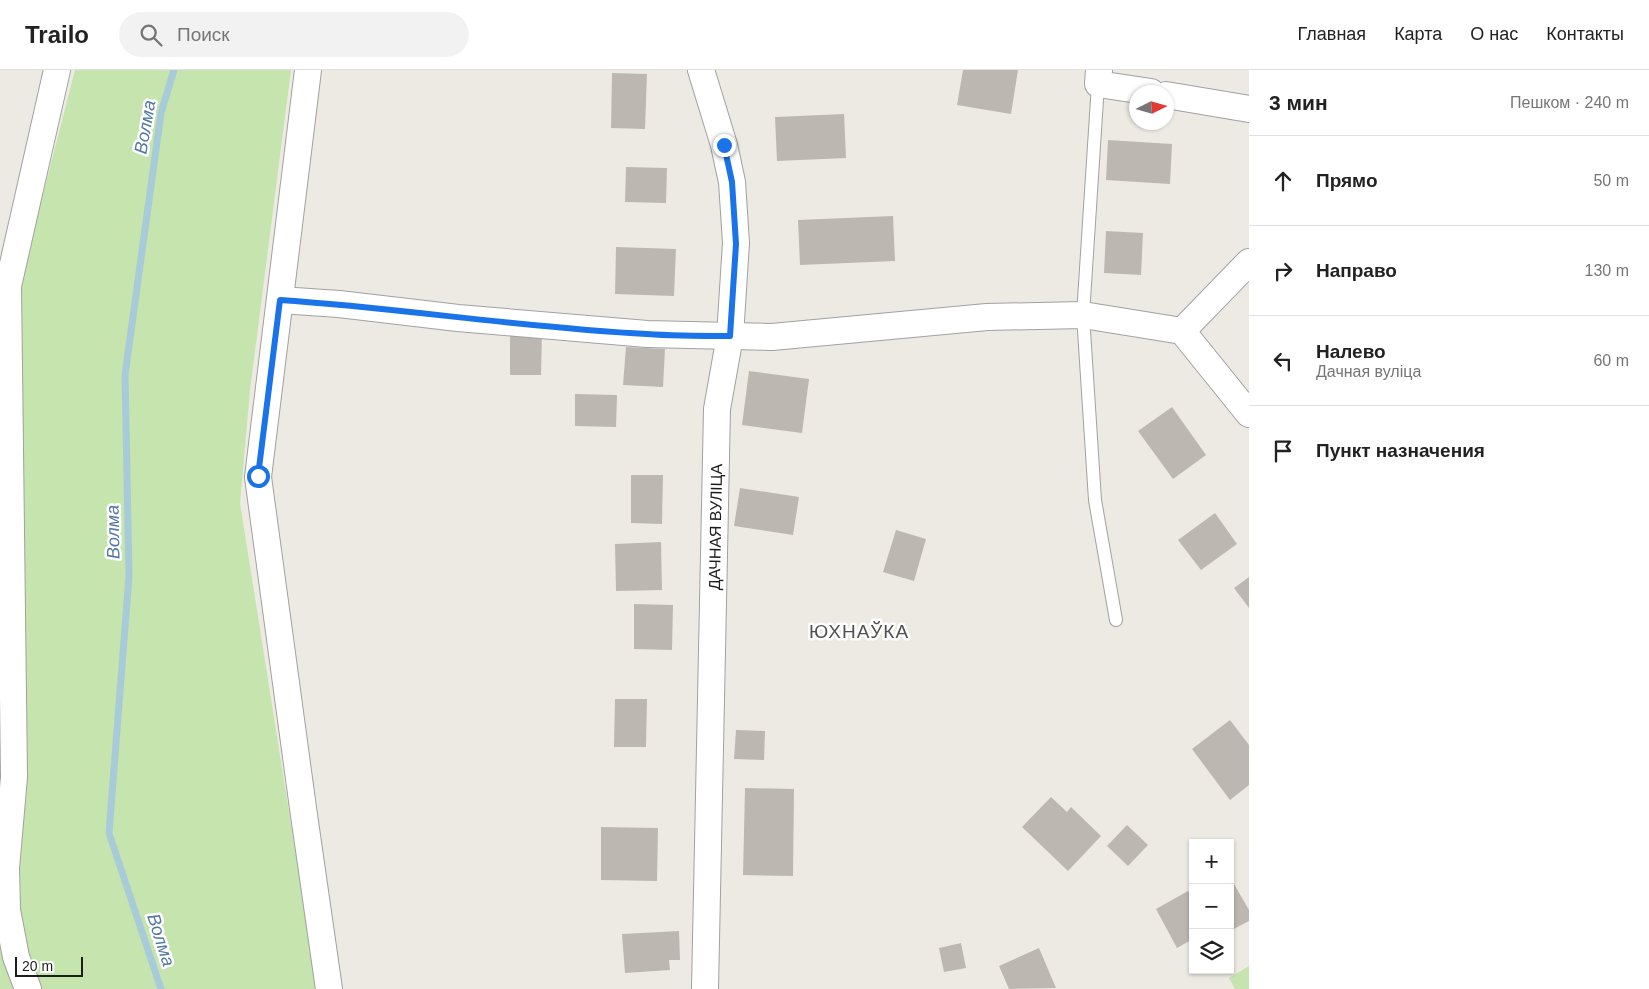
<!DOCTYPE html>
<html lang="ru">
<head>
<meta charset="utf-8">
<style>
	:root { --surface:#fff; --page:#f2f2f2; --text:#222; --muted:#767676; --line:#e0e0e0 }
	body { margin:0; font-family:Arial,sans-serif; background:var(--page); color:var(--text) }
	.controls { position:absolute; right:15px; bottom:15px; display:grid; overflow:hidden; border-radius:0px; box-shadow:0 1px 4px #0004 }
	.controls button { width:45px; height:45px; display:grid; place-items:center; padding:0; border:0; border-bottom:1px solid var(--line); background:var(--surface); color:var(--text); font:25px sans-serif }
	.compass { position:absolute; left:1129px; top:15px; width:45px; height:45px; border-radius:50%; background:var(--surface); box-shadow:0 1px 4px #0004; rotate:85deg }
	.scale { position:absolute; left:15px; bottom:12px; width:68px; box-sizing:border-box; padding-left:5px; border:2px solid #1d1d1d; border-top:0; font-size:14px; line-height:18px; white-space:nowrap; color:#1d1d1d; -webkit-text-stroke:4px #fff; paint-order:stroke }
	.stop { position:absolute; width:15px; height:15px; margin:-11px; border:4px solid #1a73e8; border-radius:50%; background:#fff }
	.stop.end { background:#1a73e8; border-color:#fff; box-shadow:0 1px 5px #0008 }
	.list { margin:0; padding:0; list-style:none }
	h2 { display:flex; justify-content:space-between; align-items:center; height:65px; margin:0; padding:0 20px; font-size:21px }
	h2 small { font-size:16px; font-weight:400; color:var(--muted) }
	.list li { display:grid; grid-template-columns:32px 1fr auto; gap:15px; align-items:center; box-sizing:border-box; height:90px; padding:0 20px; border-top:1px solid var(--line) }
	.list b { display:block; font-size:19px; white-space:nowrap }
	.list p { margin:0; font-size:16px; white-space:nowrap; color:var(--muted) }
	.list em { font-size:16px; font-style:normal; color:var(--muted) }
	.icon { flex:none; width:28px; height:28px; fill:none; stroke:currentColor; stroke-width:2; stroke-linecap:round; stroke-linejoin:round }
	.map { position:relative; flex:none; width:1249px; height:919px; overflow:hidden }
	header { display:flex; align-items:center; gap:30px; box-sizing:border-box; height:70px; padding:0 25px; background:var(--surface); border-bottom:1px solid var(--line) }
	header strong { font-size:24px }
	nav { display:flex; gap:28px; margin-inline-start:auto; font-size:18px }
	.search { width:350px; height:45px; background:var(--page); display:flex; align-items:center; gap:12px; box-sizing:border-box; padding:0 18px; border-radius:28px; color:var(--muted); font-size:19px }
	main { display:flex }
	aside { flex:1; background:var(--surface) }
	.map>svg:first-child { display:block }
	.grass { fill:#c6e4ad }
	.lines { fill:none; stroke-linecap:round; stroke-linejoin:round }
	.stream { stroke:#a7cbd8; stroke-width:7 }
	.building { fill:#bdb7b1 }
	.lane-casing { stroke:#a1a1a1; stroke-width:14 }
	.street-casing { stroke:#a1a1a1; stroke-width:28 }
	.lane { stroke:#fff; stroke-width:12 }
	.street { stroke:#fff; stroke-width:26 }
	.route { stroke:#1a73e8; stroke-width:6 }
	.labels { text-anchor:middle; stroke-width:5; stroke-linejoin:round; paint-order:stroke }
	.street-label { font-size:16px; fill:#1d1d1d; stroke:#fff }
	.water-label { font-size:18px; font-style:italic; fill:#5178a5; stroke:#fff }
	.quarter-label { font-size:19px; letter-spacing:1px; fill:#505050; stroke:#fff }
</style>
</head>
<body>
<header>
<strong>Trailo</strong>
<div class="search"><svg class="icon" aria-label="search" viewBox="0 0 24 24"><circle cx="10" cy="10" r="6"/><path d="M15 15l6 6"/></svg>Поиск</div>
<nav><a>Главная</a><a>Карта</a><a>О нас</a><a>Контакты</a></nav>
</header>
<main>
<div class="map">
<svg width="1249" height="919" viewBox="0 0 1249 919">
	<rect width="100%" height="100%" fill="#edeae4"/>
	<g class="grass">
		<path d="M75 0H291L250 320 240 433 317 919H0V695L12 586 20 214Z"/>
		<path d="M1249 896V919H1235L1229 908Z"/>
	</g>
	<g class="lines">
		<path class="stream" d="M161 919 109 763 129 506 125 305 161 43 174 0"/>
	</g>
	<g class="building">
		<path d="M963 0H1018L1011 44 957 35Z"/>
		<path d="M612 3 647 4 645 59 611 58Z"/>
		<path d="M844 44 846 88 777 91 775 47Z"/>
		<path d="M1108 70 1172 74 1170 114 1106 110Z"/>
		<path d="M626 97 667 98 666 133 625 132Z"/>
		<path d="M893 146 895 191 800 195 798 150Z"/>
		<path d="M1106 161 1143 163 1141 205 1104 203Z"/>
		<path d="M616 177 676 179 674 226 615 224Z"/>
		<path d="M510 263H542L541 305H510Z"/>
		<path d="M626 277 665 279 663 317 623 315Z"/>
		<path d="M749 301 809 309 802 363 742 355Z"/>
		<path d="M575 324 617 325 616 357 575 356Z"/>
		<path d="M1172 337 1206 385 1173 409 1138 361Z"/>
		<path d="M631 405H663L662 454 631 453Z"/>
		<path d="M740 418 799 427 793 465 734 456Z"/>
		<path d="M1215 443 1237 474 1201 500 1178 470Z"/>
		<path d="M896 460 926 469 914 511 883 502Z"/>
		<path d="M661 472 662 520 616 521 615 474Z"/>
		<path d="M1249 507V538L1234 518Z"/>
		<path d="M634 534 673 535 672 580 634 579Z"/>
		<path d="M615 629H647L646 677H614Z"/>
		<path d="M1230 650 1249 675V715L1230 730 1192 679Z"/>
		<path d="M736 660 765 661 764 690 734 689Z"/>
		<path d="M745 718 794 719 793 806 743 805Z"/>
		<path d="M1051 727 1067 742 1071 737 1101 766 1068 801 1022 757Z"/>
		<path d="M1127 755 1148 775 1128 796 1107 776Z"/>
		<path d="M601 757 658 758 657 811 601 810Z"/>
		<path d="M1230 807 1249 840V851L1230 861Z"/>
		<path d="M1188 821 1193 829V869L1177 878 1156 839Z"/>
		<path d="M679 861 680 890H669L670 900 625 903 622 864Z"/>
		<path d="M961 873 966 898 944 902 939 878Z"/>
		<path d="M1039 878 1056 918 1009 919 999 896Z"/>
	</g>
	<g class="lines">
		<defs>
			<path id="lane" d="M1098 14 1083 245 1095 430 1116 550"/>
			<g id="street">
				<path d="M308 0 258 407 303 738 329 919"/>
				<path d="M701 0 724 75 732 112 736 173 730 266 717 339 705 919"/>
				<path d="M1099 0 1098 14 1151 22"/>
				<path d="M1166 25 1249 39"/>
				<path d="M280 230 339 234 458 248 647 264 772 267 987 247 1083 245 1182 261"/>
				<path d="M1182 261 1249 344"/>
				<path d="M1182 261 1249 192"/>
				<path d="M28 919 16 887 7 840 6 798 14 707 8 216 57 0"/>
			</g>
		</defs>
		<use href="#lane" class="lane-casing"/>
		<use href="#street" class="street-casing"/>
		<use href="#lane" class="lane"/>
		<use href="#street" class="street"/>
	</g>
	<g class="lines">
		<path class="route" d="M258 406 280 230C402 238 524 258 647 264 675 266 703 266 730 266L736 174 732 112 724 75"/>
	</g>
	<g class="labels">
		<g class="street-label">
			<text transform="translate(715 457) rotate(-89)" y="6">ДАЧНАЯ ВУЛІЦА</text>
		</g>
		<g class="water-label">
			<text transform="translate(145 57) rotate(-80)" y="6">Волма</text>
			<text transform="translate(113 462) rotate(-91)" y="6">Волма</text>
			<text transform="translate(161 870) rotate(72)" y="6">Волма</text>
		</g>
		<g class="quarter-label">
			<text x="859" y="568">ЮХНАЎКА</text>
		</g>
	</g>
</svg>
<div class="controls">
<button>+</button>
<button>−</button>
<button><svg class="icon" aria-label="layers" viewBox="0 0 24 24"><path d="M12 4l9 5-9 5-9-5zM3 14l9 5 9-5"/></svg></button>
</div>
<svg class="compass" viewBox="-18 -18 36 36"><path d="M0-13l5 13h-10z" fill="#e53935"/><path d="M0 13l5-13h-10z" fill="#767676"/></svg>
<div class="scale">20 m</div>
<div class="stop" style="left:258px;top:406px"></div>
<div class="stop end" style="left:724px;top:75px"></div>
</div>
<aside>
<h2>3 мин<small>Пешком · 240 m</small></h2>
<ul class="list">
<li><svg class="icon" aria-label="ahead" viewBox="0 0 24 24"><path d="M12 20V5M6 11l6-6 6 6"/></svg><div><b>Прямо</b></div><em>50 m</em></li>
<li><svg class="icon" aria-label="right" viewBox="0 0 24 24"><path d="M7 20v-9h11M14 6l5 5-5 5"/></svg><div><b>Направо</b></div><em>130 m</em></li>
<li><svg class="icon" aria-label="left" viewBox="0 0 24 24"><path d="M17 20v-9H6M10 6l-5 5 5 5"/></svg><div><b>Налево</b><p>Дачная вуліца</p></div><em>60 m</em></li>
<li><svg class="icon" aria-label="arrive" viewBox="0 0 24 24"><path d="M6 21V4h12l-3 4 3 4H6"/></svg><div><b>Пункт назначения</b></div></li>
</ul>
</aside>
</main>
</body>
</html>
